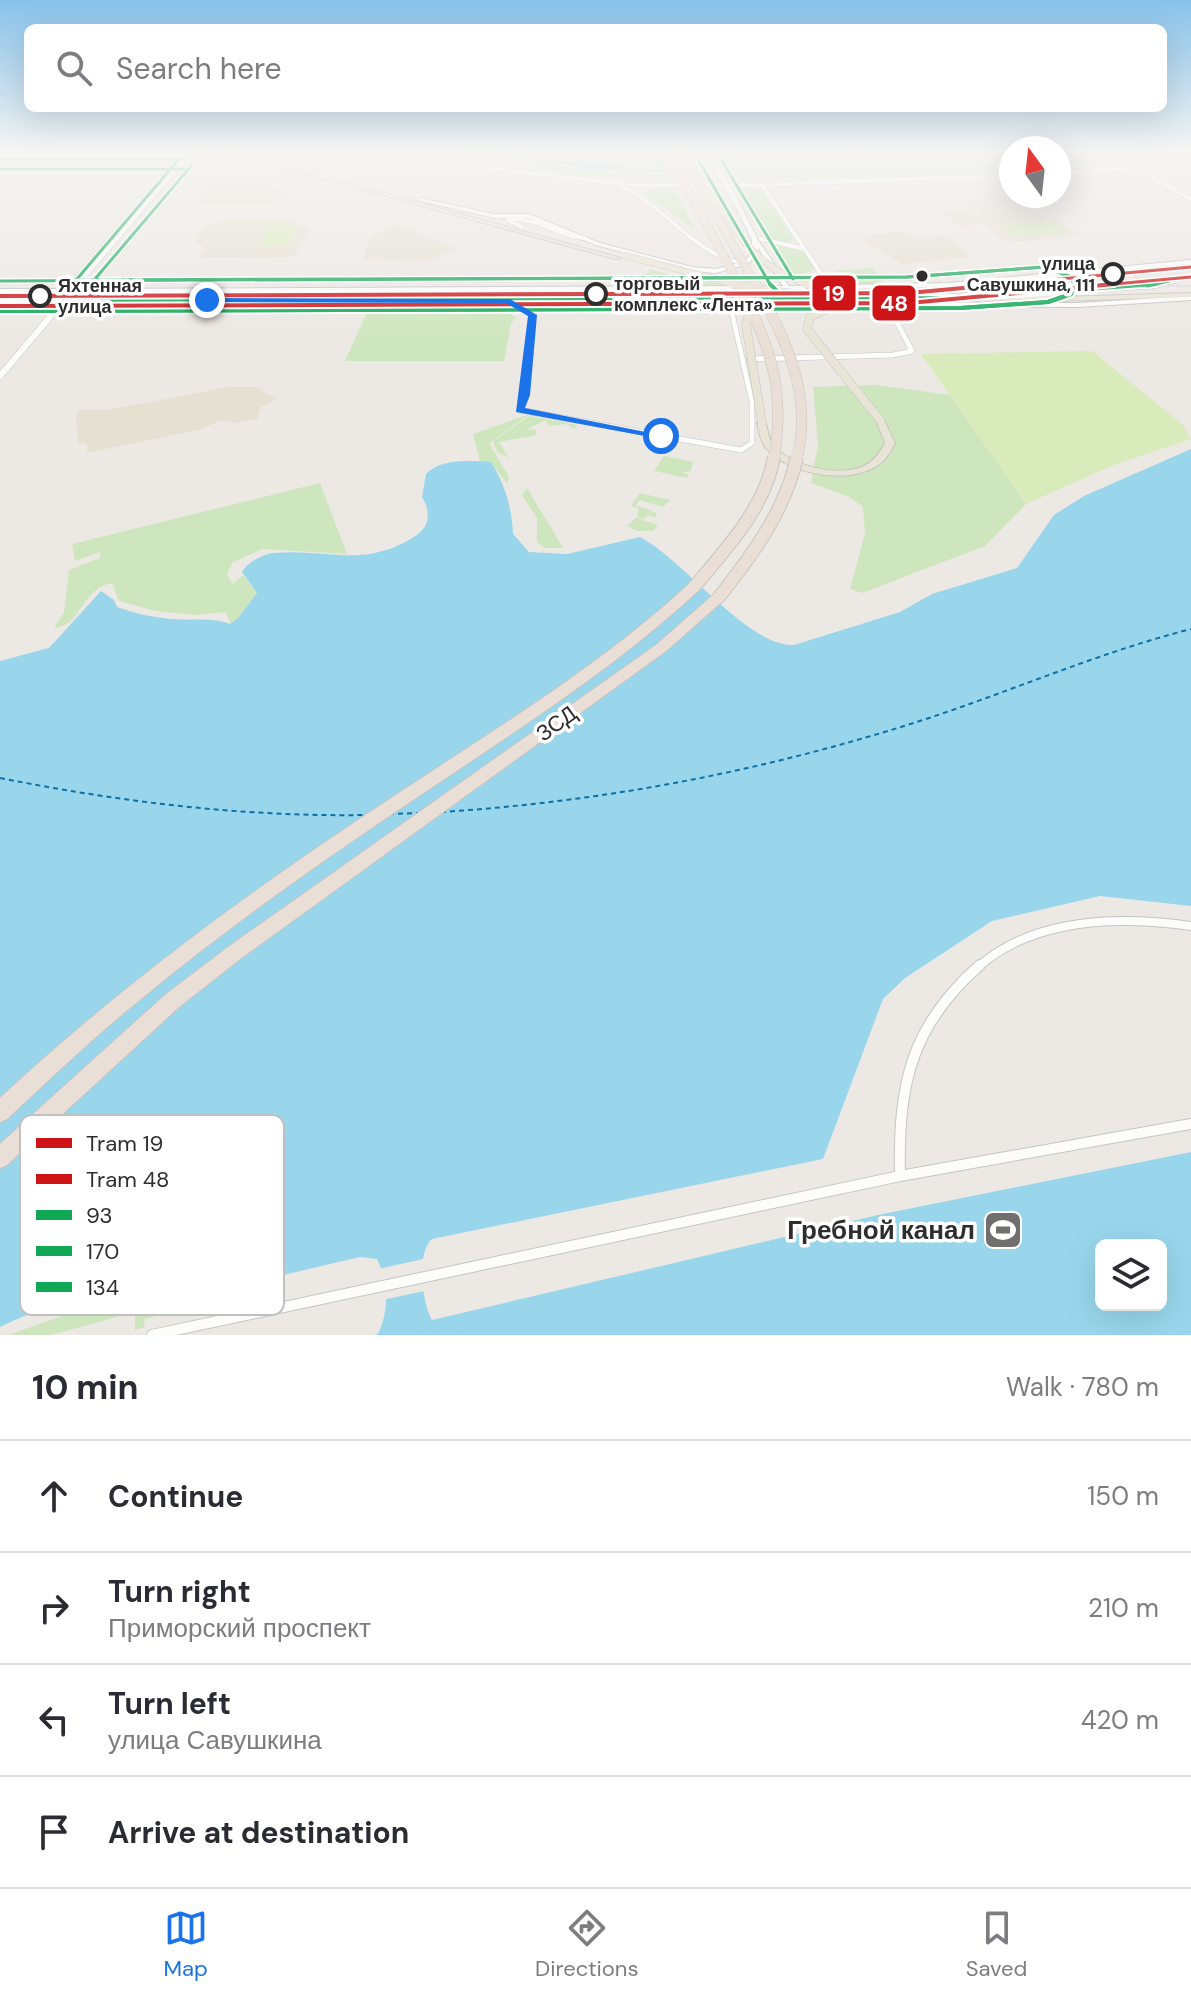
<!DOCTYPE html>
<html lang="en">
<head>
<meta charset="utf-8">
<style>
	:root { --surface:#fff; --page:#f7f7f7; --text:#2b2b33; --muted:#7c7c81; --line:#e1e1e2; --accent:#1a73e8 }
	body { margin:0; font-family:"DM Sans",sans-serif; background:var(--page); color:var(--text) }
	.controls { position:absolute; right:24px; bottom:24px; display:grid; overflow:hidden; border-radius:12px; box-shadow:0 8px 32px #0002 }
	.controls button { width:72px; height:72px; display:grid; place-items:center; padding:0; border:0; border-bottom:2px solid var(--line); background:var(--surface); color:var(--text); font:40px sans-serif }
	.compass { position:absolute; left:999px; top:136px; width:72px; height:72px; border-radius:50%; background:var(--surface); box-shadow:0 8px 32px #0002; rotate:345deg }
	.stop { position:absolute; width:24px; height:24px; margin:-18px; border:6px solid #1a73e8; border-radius:50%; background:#fff }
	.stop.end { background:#1a73e8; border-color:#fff; box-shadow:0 2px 8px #0008 }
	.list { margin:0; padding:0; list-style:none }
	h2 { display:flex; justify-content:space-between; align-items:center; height:104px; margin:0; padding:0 32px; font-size:34px }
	h2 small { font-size:26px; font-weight:400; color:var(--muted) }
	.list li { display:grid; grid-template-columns:52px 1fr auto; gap:24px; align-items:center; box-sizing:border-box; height:112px; padding:0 32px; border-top:2px solid var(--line) }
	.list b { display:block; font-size:30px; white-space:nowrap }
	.list p { margin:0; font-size:26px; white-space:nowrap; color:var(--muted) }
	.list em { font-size:26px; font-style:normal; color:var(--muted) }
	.icon { flex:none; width:44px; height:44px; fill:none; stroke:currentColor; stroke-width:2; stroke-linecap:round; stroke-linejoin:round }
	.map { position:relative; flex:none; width:1191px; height:1335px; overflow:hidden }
	.search { position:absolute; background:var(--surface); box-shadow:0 8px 32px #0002; left:24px; right:24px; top:24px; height:88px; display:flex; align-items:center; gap:20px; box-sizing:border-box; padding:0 28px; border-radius:12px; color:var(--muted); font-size:30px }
	.sheet { height:552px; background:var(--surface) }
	nav { display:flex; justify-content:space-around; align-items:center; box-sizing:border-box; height:112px; border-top:2px solid var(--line); background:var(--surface); font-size:22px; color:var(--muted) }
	nav a { display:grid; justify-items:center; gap:4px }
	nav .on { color:var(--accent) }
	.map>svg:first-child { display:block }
	.education { fill:#e6e0d3 }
	.green { fill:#cee6be }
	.pitch { fill:#d9eabb }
	.water { fill:#99d6ec; fill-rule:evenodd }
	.pier { fill:#ece8e4 }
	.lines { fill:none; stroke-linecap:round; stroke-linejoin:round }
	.stream { stroke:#99d6ec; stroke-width:2 }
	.ferry { stroke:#0d6fa3; stroke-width:2; stroke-dasharray:5 4; stroke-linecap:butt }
	.minor-far3-casing { stroke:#c5c4c5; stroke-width:5 }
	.minor-far2-casing { stroke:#c5c4c5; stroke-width:6 }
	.minor-far1-casing { stroke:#c5c4c5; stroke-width:10 }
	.minor-casing { stroke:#c5c4c5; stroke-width:12 }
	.tertiary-far1-casing { stroke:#c5c4c5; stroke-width:6 }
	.tertiary-casing { stroke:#c5c4c5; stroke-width:7 }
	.secondary-casing { stroke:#c5c4c5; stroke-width:2 }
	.primary-casing { stroke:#c6c5c4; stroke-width:2 }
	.motorway-casing { stroke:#c6c5c4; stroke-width:2 }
	.minor-far3 { stroke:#fcfcfb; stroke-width:4 }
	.minor-far2 { stroke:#fcfcfb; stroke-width:5 }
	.minor-far1 { stroke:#fcfcfb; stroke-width:8 }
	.minor { stroke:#fcfcfb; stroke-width:10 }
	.tertiary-far1 { stroke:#fcfcfb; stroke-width:5 }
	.tertiary { stroke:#fcfcfb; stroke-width:6 }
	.secondary { fill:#fcfcfb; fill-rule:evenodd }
	.primary { fill:#e8e4d6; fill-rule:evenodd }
	.motorway { fill:#eadfd6; fill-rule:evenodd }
	.tram { stroke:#dfdfe1; stroke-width:2 }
	.secondary-bridge-casing { stroke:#c5c4c5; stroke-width:7; stroke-linecap:butt }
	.primary-bridge-far1-casing { stroke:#c6c5c4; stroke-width:7; stroke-linecap:butt }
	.primary-bridge-casing { stroke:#c6c5c4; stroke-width:9; stroke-linecap:butt }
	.motorway-bridge-far2-casing { stroke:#c6c5c4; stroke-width:9; stroke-linecap:butt }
	.motorway-bridge-far1-casing { stroke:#c6c5c4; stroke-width:11; stroke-linecap:butt }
	.motorway-bridge-casing { stroke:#c6c5c4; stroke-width:14; stroke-linecap:butt }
	.secondary-bridge { stroke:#fcfcfb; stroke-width:6 }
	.primary-bridge-far1 { stroke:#e8e4d6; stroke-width:6 }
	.primary-bridge { stroke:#e8e4d6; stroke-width:8 }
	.motorway-bridge-far2 { stroke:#eadfd6; stroke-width:8 }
	.motorway-bridge-far1 { stroke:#eadfd6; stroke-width:10 }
	.motorway-bridge { stroke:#eadfd6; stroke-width:12 }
	.bus-1-far1-casing { stroke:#fff; stroke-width:6 }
	.bus-1-casing { stroke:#fff; stroke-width:8 }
	.bus-2-far1-casing { stroke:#fff; stroke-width:6 }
	.bus-2-casing { stroke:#fff; stroke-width:8 }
	.bus-3-far1-casing { stroke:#fff; stroke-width:6 }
	.bus-3-casing { stroke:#fff; stroke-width:8 }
	.bus-1-far1 { stroke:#10a855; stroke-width:3 }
	.bus-1 { stroke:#10a855; stroke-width:4 }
	.bus-2-far1 { stroke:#10a855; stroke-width:3 }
	.bus-2 { stroke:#10a855; stroke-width:4 }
	.bus-3-far1 { stroke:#10a855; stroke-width:3 }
	.bus-3 { stroke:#10a855; stroke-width:4 }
	.tram-1-far1-casing { stroke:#fff; stroke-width:6 }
	.tram-1-casing { stroke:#fff; stroke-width:8 }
	.tram-2-far1-casing { stroke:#fff; stroke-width:6 }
	.tram-2-casing { stroke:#fff; stroke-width:8 }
	.tram-1-far1 { stroke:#ce1417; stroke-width:3 }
	.tram-1 { stroke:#ce1417; stroke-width:4 }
	.tram-2-far1 { stroke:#ce1417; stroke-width:3 }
	.tram-2 { stroke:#ce1417; stroke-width:4 }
	.route { fill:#1a73e8 }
	.stop-dot { fill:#fff; stroke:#2e2e2e; stroke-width:4 }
	.bus-dot { fill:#2e2e2e; stroke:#fff; stroke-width:3 }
	.labels { text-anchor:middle; stroke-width:7; stroke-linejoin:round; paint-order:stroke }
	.far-stop-label { font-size:18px; font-weight:bold; fill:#2e2e2e; stroke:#fff; text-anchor:start }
	.street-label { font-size:22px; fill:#2e2e2e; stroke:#fff }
	.near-poi-label { font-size:26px; font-weight:bold; fill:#2e2e2e; stroke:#fff; text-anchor:end }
	.key { fill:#fff; stroke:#c0c0c0; stroke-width:2 }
	.key-label { font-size:22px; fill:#2e2e2e }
	.line-badge { stroke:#fff; stroke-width:3 }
	.badge-label { font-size:22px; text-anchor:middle; font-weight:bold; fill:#fff }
</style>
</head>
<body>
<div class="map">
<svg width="1191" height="1335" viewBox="0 0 1191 1335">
	<rect width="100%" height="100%" fill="#ece8e4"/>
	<g class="education">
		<path d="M221 183 269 184 292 197 264 205H195L208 188Z"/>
		<path d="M1011 195 1047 219 1054 218 1081 236 1007 243 983 224 959 226 940 212 971 209 963 200Z"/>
		<path d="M237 221H292L309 229 294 257 198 258 205 248 196 242V236L207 224Z"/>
		<path d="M399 225 457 249 427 261 363 259 371 236Z"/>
		<path d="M903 231 919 238 940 236 954 240 969 257 902 264 865 241 874 234Z"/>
		<path d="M228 387H256L276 399 261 407 257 419 234 423 221 420 202 429 87 453V444L78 442 76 415 80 410H107Z"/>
	</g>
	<g class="green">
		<path d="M473 151 566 156 590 151H655L664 169 535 161Z"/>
		<path d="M712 151H860L843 153 832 162 873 158 860 151H1011V170L726 174Z"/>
		<path d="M1059 151C1091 151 1121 147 1150 158L1059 167Z"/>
		<path d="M518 162 670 176 672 179 573 176 510 169Z"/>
		<path d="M981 174 819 179 728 176 978 173Z"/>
		<path d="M674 188 694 229 646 194 655 189Z"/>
		<path d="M735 188 762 191 794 240 784 244 765 238Z"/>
		<path d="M793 245 801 248 816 269 792 279 770 246Z"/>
		<path d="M871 268 879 276 846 280 880 278 886 284H837L826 273 832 279 843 278 834 271Z"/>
		<path d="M651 269 691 282H777L675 286 674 279H616L645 276Z"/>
		<path d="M355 302V305L118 304 119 303Z"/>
		<path d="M507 307 506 311 516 317 511 324 504 361H345L369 308Z"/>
		<path d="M876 385 950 395 1026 504 985 546 862 593 850 589 865 533 863 507 849 497 811 483 818 445 813 387Z"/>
		<path d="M530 414 489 443 509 477 507 483 491 463 480 462 473 434Z"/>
		<path d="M529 416 577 425 574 429 567 424 549 426 546 420 525 430 535 429 537 435 499 442 509 458 497 452 493 441Z"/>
		<path d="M664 456 693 462 691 471 682 472 689 475 687 478 654 471Z"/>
		<path d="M320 483 347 554 263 549 233 562 227 574 233 584 243 575 257 593 238 618 230 624 226 612 195 615 156 611 119 601 112 583C80 589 82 626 54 628L64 613 69 570 100 558V552L75 561 72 544Z"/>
		<path d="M527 488 563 548H545L537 542V518L522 495Z"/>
		<path d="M640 493 670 500 663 507 640 500 635 505 657 513 655 518 648 515 643 520 658 525 653 531H637L627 526 636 518 643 519 637 516 639 509 631 506Z"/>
		<path d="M122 1298 149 1304 153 1317 145 1319 144 1327 135 1330V1312L51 1335H8L90 1306Z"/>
	</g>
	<g class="pitch">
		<path d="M1050 221 1065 232 1015 237 1000 226Z"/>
		<path d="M271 223 297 226 287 245H258Z"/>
		<path d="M1092 351 1182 424 1191 439 1111 466 1026 504 921 354Z"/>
	</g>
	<g class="water">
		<path d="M537 160 703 173 626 171 533 162Z"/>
		<path d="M1191 449V906L1100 896 992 921 905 978 883 999 823 1159 432 1239C416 1252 422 1304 432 1320L878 1215 1191 1152V1335H373L378 1334C389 1311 389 1283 377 1259L360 1257 164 1303C160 1295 155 1289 146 1286 117 1275 28 1314 0 1327V661L49 648 101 591 114 600 117 607C134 613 155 618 173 619 194 621 210 617 230 624L238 618 257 593 242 572C248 562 261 555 273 553 328 548 364 570 417 535 431 525 430 510 422 497L426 474C442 458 470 461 491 462 505 484 512 509 513 534L529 552 567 554 640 537C687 562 746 646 794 645L900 612 932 594 1017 568 1054 515 1084 496ZM1101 1245H1161V1305H1101Z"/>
	</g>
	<path class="pier" d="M428 1258 429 1290 382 1300 378 1269Z"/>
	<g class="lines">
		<g class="stream">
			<path d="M450 151 535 161"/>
			<path d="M652 151 662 169"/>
			<path d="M1136 151 1147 158"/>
			<path d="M1129 158 1141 155"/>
			<path d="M1108 161H1114"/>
		</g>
		<g class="ferry">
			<path d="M0 778C121 802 243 817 367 815"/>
			<path d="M441 812C599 802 753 773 904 726 1001 696 1093 654 1191 629"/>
			<path d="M389 814 419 813"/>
		</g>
		<defs>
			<g id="minor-far3">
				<path d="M477 167 632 185H761L1011 175"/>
				<path d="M1059 173 1135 168 1191 199"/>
				<path d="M761 183 829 286"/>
				<path d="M622 187C666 206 695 257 744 263"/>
				<path d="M522 227 508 220C535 215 558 237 585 238"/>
				<path d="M761 239 805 249"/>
			</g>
			<g id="minor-far2">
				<path d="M828 284 830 287"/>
				<path d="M498 299 533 315"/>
				<path d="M533 315 526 395 519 410 741 450 752 443V402L730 304 721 298"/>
				<path d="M533 315 536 308 551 299"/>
				<path d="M749 359 893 355 912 351 888 305"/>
			</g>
			<path id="minor-far1" d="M978 967C1035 917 1120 916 1191 926"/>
			<g id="minor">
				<path d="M900 1176C898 1086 910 1026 980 965"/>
				<path d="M152 1335 900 1176 1191 1124"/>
			</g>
			<g id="tertiary-far1">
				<path d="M0 159H184"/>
				<path d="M76 286 184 159 202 151"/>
			</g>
			<path id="tertiary" d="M0 376 78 284"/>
			<g id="secondary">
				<path d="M193 151H200L181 160 72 289 747 286 750 288 747 290 69 293 64 296 62 295 61 293H0V289H65L177 158Z"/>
				<path d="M733 194 736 196 758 240 789 286 948 283 1191 260V264L948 287 792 290 789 292 785 290 763 289 762 288 765 286H783L758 248 757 254 748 264 716 273 692 271 596 245 528 218H494L417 200 420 198 494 214H529L600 243 692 267 716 269 744 262 751 254 752 240 730 196Z"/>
				<path d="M1191 274V278L1154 288 1041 294 1038 292 1041 290 1154 284Z"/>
				<path d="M810 296V298L808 299 0 303V299Z"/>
				<path d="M1191 296V300L1079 307 795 306 792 304 795 302 1079 303Z"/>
			</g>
			<g id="primary">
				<path d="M222 151H231L621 258 615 259Z"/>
				<path d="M1191 293V297L1022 302 1018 300 1022 298Z"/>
				<path d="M880 417 884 420 895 443C892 448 889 455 885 459 859 488 787 476 765 447 760 440 759 431 757 423L759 421H765C768 429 768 439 774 445 791 467 839 477 864 466 874 461 880 453 885 443L876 420Z"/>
			</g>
			<g id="motorway">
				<path d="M694 583 700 587 699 590C601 681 485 750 376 825 298 878 220 934 147 994 98 1033 53 1076 7 1119L0 1122V1098C113 993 235 902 364 816 474 742 591 674 689 584Z"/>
				<path d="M719 593 725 597 724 600 666 651 240 959 179 1007 7 1165 0 1168V1144L165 995 228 947 656 645 714 594Z"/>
			</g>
		</defs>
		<use href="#minor-far3" class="minor-far3-casing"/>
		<use href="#minor-far2" class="minor-far2-casing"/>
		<use href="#minor-far1" class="minor-far1-casing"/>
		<use href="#minor" class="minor-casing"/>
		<use href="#tertiary-far1" class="tertiary-far1-casing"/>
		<use href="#tertiary" class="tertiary-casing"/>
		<use href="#secondary" class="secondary-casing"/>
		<use href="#primary" class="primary-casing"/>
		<use href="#motorway" class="motorway-casing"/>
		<use href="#minor-far3" class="minor-far3"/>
		<use href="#minor-far2" class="minor-far2"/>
		<use href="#minor-far1" class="minor-far1"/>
		<use href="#minor" class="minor"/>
		<use href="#tertiary-far1" class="tertiary-far1"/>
		<use href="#tertiary" class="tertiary"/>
		<use href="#secondary" class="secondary"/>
		<use href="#primary" class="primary"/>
		<use href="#motorway" class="motorway"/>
		<path class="tram" d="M1145 270 1137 272 1135 277 1154 286H1191"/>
		<defs>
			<path id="secondary-bridge" d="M705 151 733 196"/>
			<g id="primary-bridge-far1">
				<path d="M698 184C713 194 720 208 730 222 752 255 776 276 814 286"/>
				<path d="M623 255 742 286"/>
			</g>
			<g id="primary-bridge">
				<path d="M732 284C837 306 947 297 1054 295"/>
				<path d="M806 284 825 289"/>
				<path d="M858 304 831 307 810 317 807 329 880 420"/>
				<path d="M750 310 746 325 762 423"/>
			</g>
			<g id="motorway-bridge-far2">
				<path d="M667 151 740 286"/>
				<path d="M680 151 756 286"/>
			</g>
			<g id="motorway-bridge-far1">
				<path d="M739 284C770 346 786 389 774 459"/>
				<path d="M755 284C786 340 813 393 797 459"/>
			</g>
			<g id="motorway-bridge">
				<path d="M694 587C726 549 765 508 774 457"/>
				<path d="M719 597C753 554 785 511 797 457"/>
			</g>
		</defs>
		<use href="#secondary-bridge" class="secondary-bridge-casing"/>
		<use href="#primary-bridge-far1" class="primary-bridge-far1-casing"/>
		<use href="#primary-bridge" class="primary-bridge-casing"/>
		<use href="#motorway-bridge-far2" class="motorway-bridge-far2-casing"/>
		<use href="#motorway-bridge-far1" class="motorway-bridge-far1-casing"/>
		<use href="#motorway-bridge" class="motorway-bridge-casing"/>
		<use href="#secondary-bridge" class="secondary-bridge"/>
		<use href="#primary-bridge-far1" class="primary-bridge-far1"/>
		<use href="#primary-bridge" class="primary-bridge"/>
		<use href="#motorway-bridge-far2" class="motorway-bridge-far2"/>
		<use href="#motorway-bridge-far1" class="motorway-bridge-far1"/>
		<use href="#motorway-bridge" class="motorway-bridge"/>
		<defs>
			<g id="bus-1-far1">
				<path d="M0 159H184"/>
				<path d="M71 286 179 159"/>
				<path d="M1147 286 1191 276"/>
			</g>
			<g id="bus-1">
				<path d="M58 301 960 298 1156 284"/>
				<path d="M58 301 72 284"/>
			</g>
			<g id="bus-2-far1">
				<path d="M696 156 771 286"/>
				<path d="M0 169H184"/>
				<path d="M73 280 907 277 1045 267 1071 277 1075 286"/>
				<path d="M89 286 192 165"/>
			</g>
			<g id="bus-2">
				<path d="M770 284 781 295"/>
				<path d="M81 296 91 284"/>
				<path d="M0 311 960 308 1048 302 1071 294 1075 284"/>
			</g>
			<g id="bus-3-far1">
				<path d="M716 151 793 279"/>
				<path d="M0 281 907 277 1045 267 1071 277 1075 286"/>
			</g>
			<path id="bus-3" d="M0 311 960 308 1048 302 1071 294 1075 284"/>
		</defs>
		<use href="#bus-1-far1" class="bus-1-far1-casing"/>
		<use href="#bus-1" class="bus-1-casing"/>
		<use href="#bus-2-far1" class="bus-2-far1-casing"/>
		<use href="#bus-2" class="bus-2-casing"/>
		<use href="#bus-3-far1" class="bus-3-far1-casing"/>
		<use href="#bus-3" class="bus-3-casing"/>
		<use href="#bus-1-far1" class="bus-1-far1"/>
		<use href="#bus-1" class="bus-1"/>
		<use href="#bus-2-far1" class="bus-2-far1"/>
		<use href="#bus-2" class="bus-2"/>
		<use href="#bus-3-far1" class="bus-3-far1"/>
		<use href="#bus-3" class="bus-3"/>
		<defs>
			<path id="tram-1-far1" d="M984 286 1191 267"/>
			<path id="tram-1" d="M0 296 909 293 1006 284"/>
			<path id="tram-2-far1" d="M1093 286 1191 277"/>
			<path id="tram-2" d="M0 306 909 303 1114 284"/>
		</defs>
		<use href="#tram-1-far1" class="tram-1-far1-casing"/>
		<use href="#tram-1" class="tram-1-casing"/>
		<use href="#tram-2-far1" class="tram-2-far1-casing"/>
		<use href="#tram-2" class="tram-2-casing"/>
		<use href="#tram-1-far1" class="tram-1-far1"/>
		<use href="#tram-1" class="tram-1"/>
		<use href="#tram-2-far1" class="tram-2-far1"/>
		<use href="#tram-2" class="tram-2"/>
	</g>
	<linearGradient id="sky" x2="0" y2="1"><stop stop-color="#88c2ea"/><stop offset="0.45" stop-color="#f6f5f3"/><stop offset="1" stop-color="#f6f5f3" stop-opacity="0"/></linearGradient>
	<rect width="1191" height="338" fill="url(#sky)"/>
	<path class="route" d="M207 298 510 299 537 315 530 395 525 408 666 436 661 439 516 412 528 316 506 303 204 302Z"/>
	<defs>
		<symbol id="stadium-square" viewBox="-11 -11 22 22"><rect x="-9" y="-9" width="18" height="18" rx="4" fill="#706f6e" stroke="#fff"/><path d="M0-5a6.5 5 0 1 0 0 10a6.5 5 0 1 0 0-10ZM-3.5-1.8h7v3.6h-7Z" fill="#fff"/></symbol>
	</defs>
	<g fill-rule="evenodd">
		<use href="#stadium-square" x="981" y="1208" width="44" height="44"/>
	</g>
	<g class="stop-dot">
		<circle cx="1113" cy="274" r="10"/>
		<circle cx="596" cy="294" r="10"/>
		<circle cx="40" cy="296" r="10"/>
	</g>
	<circle class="bus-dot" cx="922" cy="276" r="7"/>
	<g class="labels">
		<g class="far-stop-label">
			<text x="1095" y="270" text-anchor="end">улица<tspan x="1095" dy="21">Савушкина, 111</tspan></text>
			<text x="614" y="290">торговый<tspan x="614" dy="21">комплекс «Лента»</tspan></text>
			<text x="58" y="292">Яхтенная<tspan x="58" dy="21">улица</tspan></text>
		</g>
		<g class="street-label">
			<text transform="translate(556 723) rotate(-36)" y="8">ЗСД</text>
		</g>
		<g class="near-poi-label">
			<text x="975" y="1239">Гребной канал</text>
		</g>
	</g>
	<rect x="20" y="1115" width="264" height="200" rx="12" class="key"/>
	<rect x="36" y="1138" width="36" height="10" fill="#ce1417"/>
	<rect x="36" y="1174" width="36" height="10" fill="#ce1417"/>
	<rect x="36" y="1210" width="36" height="10" fill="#10a855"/>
	<rect x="36" y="1246" width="36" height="10" fill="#10a855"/>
	<rect x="36" y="1282" width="36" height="10" fill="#10a855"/>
	<g class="key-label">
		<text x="86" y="1151">Tram 19</text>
		<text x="86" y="1187">Tram 48</text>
		<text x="86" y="1223">93</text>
		<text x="86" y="1259">170</text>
		<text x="86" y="1295">134</text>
	</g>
	<g class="line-badge">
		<rect x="811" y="274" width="46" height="38" rx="8" fill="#ce1417"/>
		<rect x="871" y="284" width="46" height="38" rx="8" fill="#ce1417"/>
	</g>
	<g class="badge-label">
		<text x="834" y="301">19</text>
		<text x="894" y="311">48</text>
	</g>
</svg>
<div class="controls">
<button><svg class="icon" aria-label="layers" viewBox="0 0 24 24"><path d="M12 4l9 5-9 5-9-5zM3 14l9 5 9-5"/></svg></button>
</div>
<svg class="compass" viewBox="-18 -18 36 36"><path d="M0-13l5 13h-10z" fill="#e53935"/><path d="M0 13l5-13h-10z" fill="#7c7c81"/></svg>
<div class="stop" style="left:661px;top:436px"></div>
<div class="stop end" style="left:207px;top:300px"></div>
<div class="search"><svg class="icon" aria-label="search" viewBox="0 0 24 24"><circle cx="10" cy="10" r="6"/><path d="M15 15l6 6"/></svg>Search here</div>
</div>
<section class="sheet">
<h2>10 min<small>Walk · 780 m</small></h2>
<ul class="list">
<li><svg class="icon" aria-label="ahead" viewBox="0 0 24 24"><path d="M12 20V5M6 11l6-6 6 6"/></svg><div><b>Continue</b></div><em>150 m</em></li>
<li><svg class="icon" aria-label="right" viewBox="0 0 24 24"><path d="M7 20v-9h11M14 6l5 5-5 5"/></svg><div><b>Turn right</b><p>Приморский проспект</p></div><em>210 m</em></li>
<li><svg class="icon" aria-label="left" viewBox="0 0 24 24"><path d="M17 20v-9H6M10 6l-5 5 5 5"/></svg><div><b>Turn left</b><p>улица Савушкина</p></div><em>420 m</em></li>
<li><svg class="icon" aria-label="arrive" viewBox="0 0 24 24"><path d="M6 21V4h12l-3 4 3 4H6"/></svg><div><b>Arrive at destination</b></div></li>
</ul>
</section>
<nav>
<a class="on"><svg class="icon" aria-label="map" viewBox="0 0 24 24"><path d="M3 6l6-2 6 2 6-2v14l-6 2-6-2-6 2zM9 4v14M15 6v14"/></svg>Map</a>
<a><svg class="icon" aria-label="directions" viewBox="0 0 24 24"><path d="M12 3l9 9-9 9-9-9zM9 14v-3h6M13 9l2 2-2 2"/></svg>Directions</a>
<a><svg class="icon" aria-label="saved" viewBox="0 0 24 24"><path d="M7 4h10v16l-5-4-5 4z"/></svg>Saved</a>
</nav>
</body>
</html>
